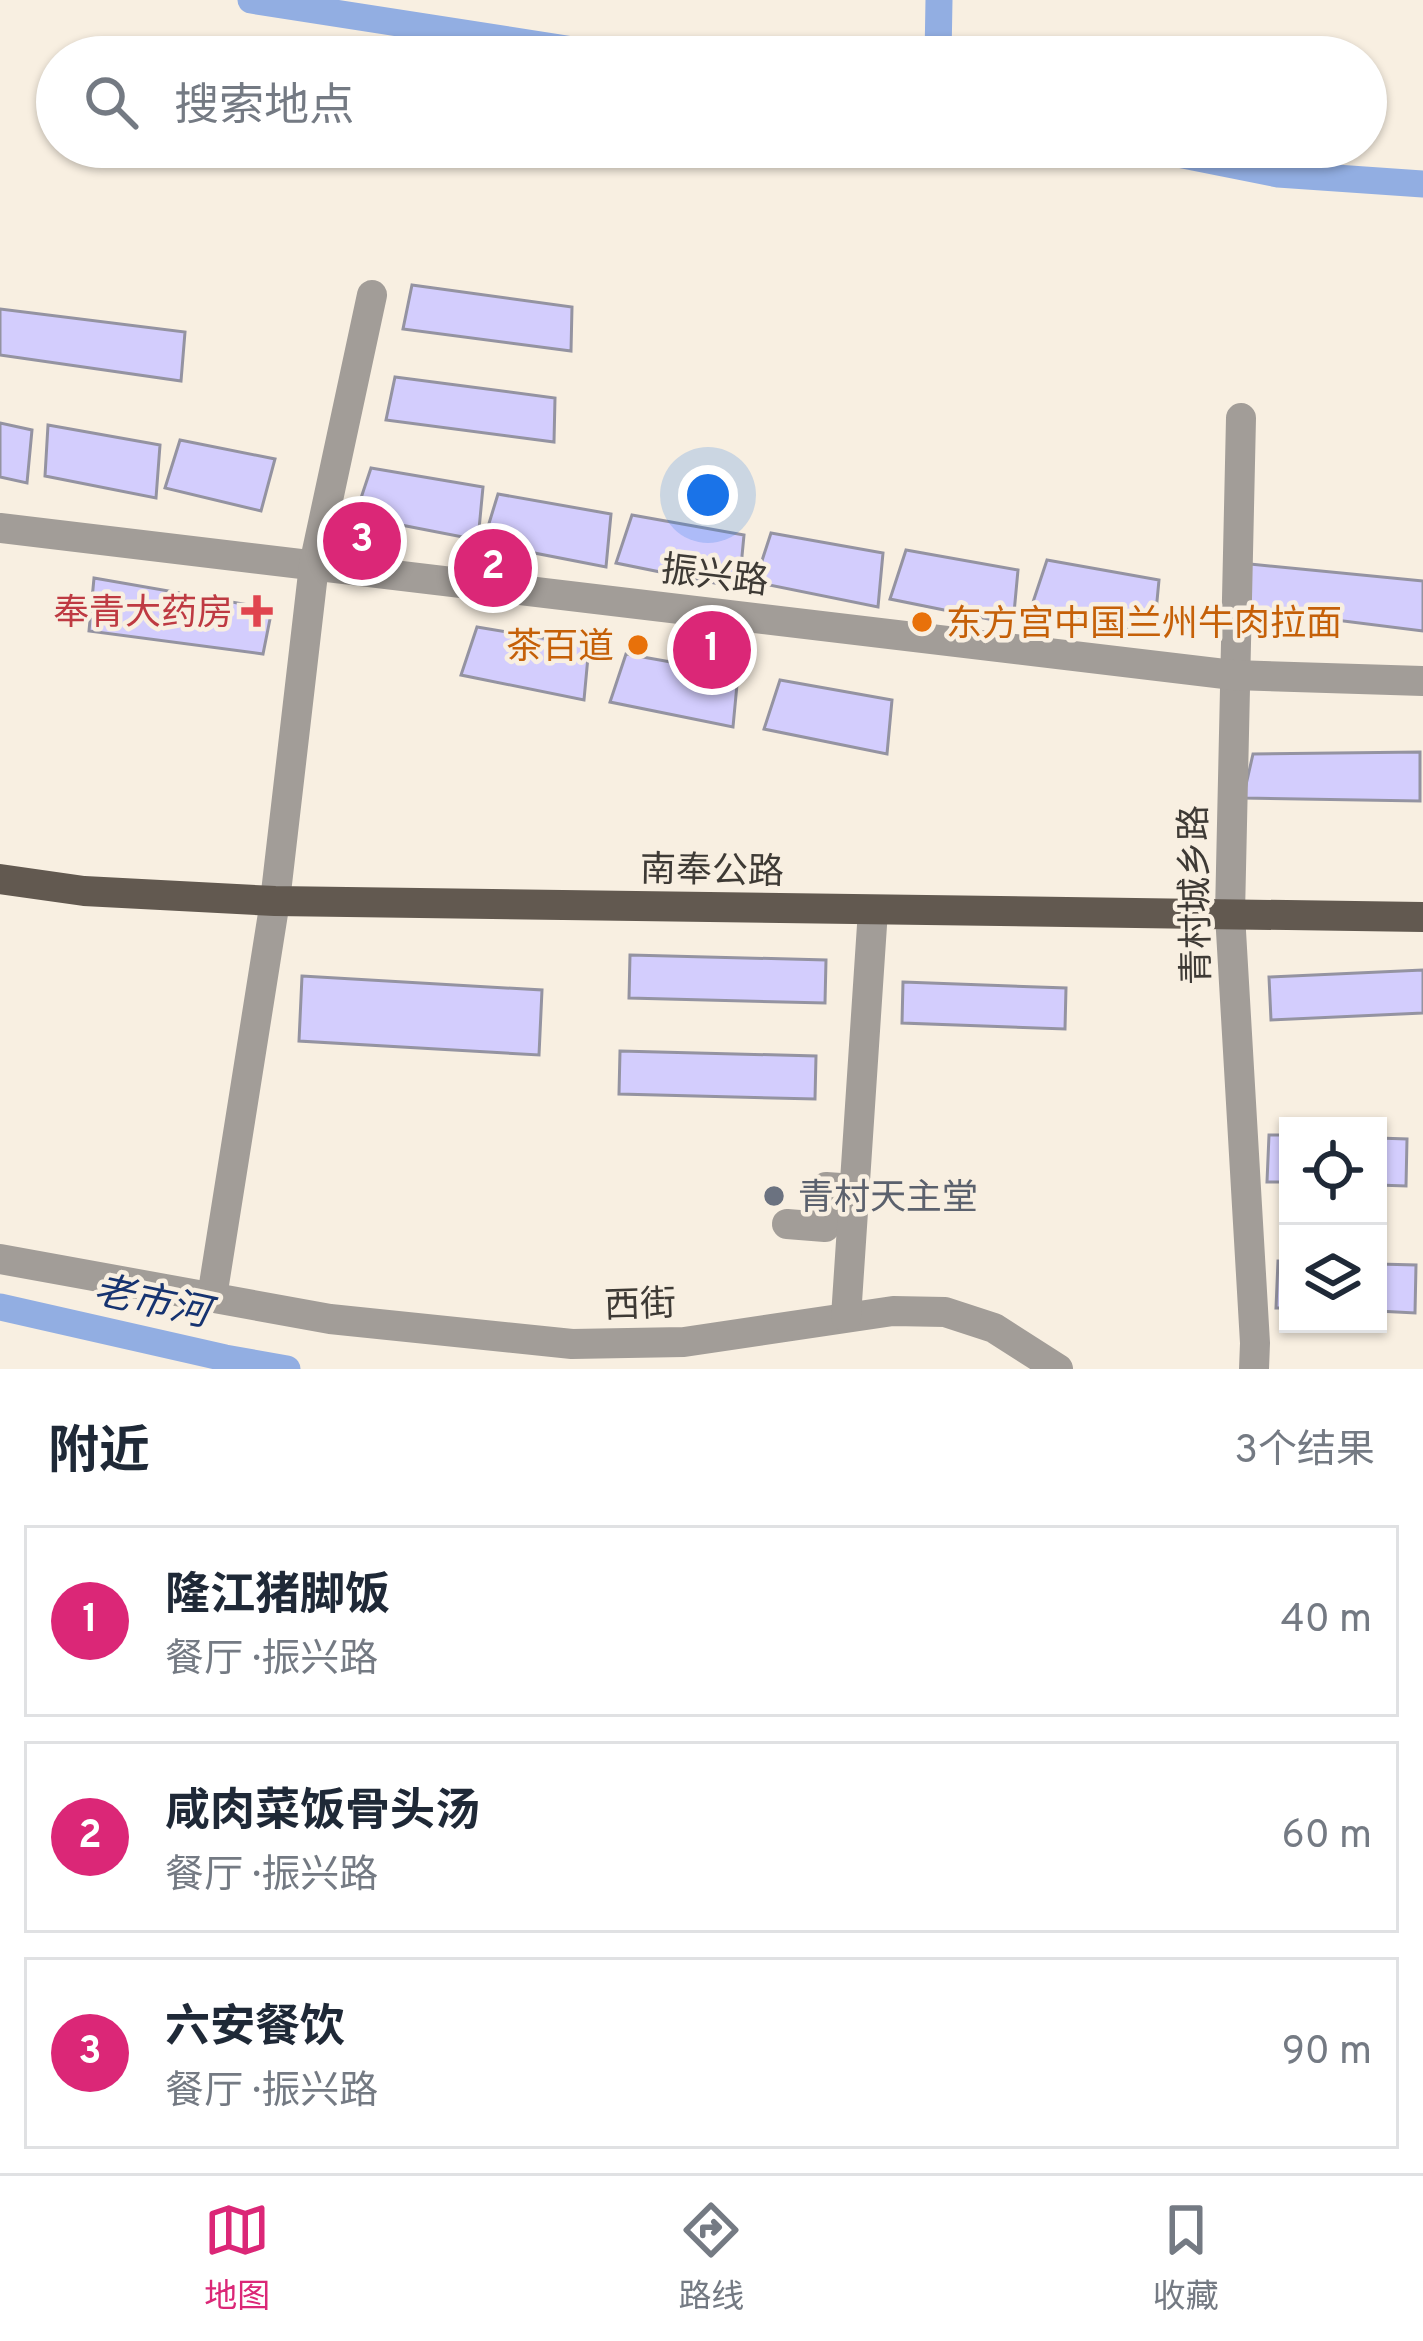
<!DOCTYPE html>
<html lang="zh">
<head>
<meta charset="utf-8">
<style>
	:root { --surface:#fff; --page:#f6f6f7; --text:#1f2937; --muted:#747a83; --line:#e0e1e3; --accent:#db2777 }
	body { margin:0; font-family:Overpass,"Noto Sans SC",sans-serif; background:var(--page); color:var(--text) }
	.controls { position:absolute; right:36px; bottom:36px; display:grid; overflow:hidden; border-radius:0px; box-shadow:0 3px 9px #0004 }
	.controls button { width:108px; height:108px; display:grid; place-items:center; padding:0; border:0; border-bottom:3px solid var(--line); background:var(--surface); color:var(--text); font:60px sans-serif }
	.you { position:absolute; left:708px; top:495px; width:42px; height:42px; margin:-30px; border:9px solid #fff; border-radius:50%; background:#1a73e8; box-shadow:0 0 0 18px #1a73e833 }
	.badge { display:grid; place-items:center; width:78px; height:78px; border-radius:50%; background:var(--accent); color:#fff; font-size:39px; font-weight:700 }
	.pin { position:absolute; translate:-50% -50%; border:6px solid #fff; box-shadow:0 3px 12px #0006 }
	.list { margin:0; padding:0; list-style:none }
	h2 { display:flex; justify-content:space-between; align-items:center; height:156px; margin:0; padding:0 48px; font-size:51px }
	h2 small { font-size:39px; font-weight:400; color:var(--muted) }
	.list li { display:grid; grid-template-columns:78px 1fr auto; gap:36px; align-items:center; box-sizing:border-box; height:192px; margin:0 24px 24px; padding:0 24px; border:3px solid var(--line); border-radius:0px }
	.list b { display:block; font-size:45px; white-space:nowrap }
	.list p { margin:0; font-size:39px; white-space:nowrap; color:var(--muted) }
	.list em { font-size:39px; font-style:normal; color:var(--muted) }
	.icon { flex:none; width:66px; height:66px; fill:none; stroke:currentColor; stroke-width:2; stroke-linecap:round; stroke-linejoin:round }
	.map { position:relative; flex:none; width:1423px; height:1369px; overflow:hidden }
	.search { position:absolute; background:var(--surface); box-shadow:0 3px 9px #0004; left:36px; right:36px; top:36px; height:132px; display:flex; align-items:center; gap:30px; box-sizing:border-box; padding:0 42px; border-radius:66px; color:var(--muted); font-size:45px }
	.sheet { height:804px; background:var(--surface) }
	nav { display:flex; justify-content:space-around; align-items:center; box-sizing:border-box; height:168px; border-top:3px solid var(--line); background:var(--surface); font-size:33px; color:var(--muted) }
	nav a { display:grid; justify-items:center; gap:6px }
	nav .on { color:var(--accent) }
	.map>svg:first-child { display:block }
	.lines { fill:none; stroke-linecap:round; stroke-linejoin:round }
	.canal { stroke:#92aee2; stroke-width:27 }
	.building { fill:#d3cdfd; stroke:#9493a1; stroke-width:3 }
	.minor { stroke:#a29d98; stroke-width:30 }
	.major { stroke:#625950; stroke-width:30 }
	.health-dot { fill:#e0444e; stroke:#f8efe1; stroke-width:4.5 }
	.food-dot { fill:#e8710a; stroke:#f8efe1; stroke-width:4.5 }
	.worship-dot { fill:#6b7280; stroke:#f8efe1; stroke-width:4.5 }
	.labels { text-anchor:middle; stroke-width:9; stroke-linejoin:round; paint-order:stroke }
	.street-label { font-size:36px; fill:#3e3a35; stroke:#f8efe1 }
	.health-label { font-size:36px; fill:#be3a42; stroke:#f8efe1; text-anchor:end }
	.food-label { font-size:36px; fill:#c56008; stroke:#f8efe1; text-anchor:start }
	.worship-label { font-size:36px; fill:#5b616d; stroke:#f8efe1; text-anchor:start }
	.water-label { font-size:39px; font-style:italic; fill:#163370; stroke:#f8efe1 }
</style>
</head>
<body>
<div class="map">
<svg width="1423" height="1369" viewBox="0 0 1423 1369">
	<rect width="100%" height="100%" fill="#f8efe1"/>
	<g class="lines">
		<g class="canal">
			<path d="M251 0 618 57"/>
			<path d="M938 57 939 0"/>
			<path d="M1143 147 1278 174 1423 184"/>
			<path d="M0 1307 225 1358 287 1369"/>
		</g>
	</g>
	<g class="building">
		<path d="M412 285 572 307 571 351 403 329Z"/>
		<path d="M0 309 185 332 181 381 0 355Z"/>
		<path d="M395 377 555 398 554 442 386 420Z"/>
		<path d="M0 423 32 430 27 483 0 477Z"/>
		<path d="M48 425 160 445 156 498 45 476Z"/>
		<path d="M180 440 275 459 261 511 165 488Z"/>
		<path d="M371 468 483 487 478 540 355 516Z"/>
		<path d="M498 494 611 514 606 567 483 543Z"/>
		<path d="M632 515 744 535 739 588 616 563Z"/>
		<path d="M771 533 883 553 878 607 755 582Z"/>
		<path d="M906 550 1018 570 1013 624 890 599Z"/>
		<path d="M1047 560 1159 580 1154 633 1031 608Z"/>
		<path d="M1250 564 1423 581V631L1240 608Z"/>
		<path d="M94 578 272 609 263 654 89 631Z"/>
		<path d="M477 627 589 646 584 700 461 675Z"/>
		<path d="M626 654 738 674 733 727 610 702Z"/>
		<path d="M780 680 892 700 887 754 764 729Z"/>
		<path d="M1420 752V801L1243 798 1253 754Z"/>
		<path d="M630 955 826 960 825 1003 629 998Z"/>
		<path d="M1423 970V1013L1271 1020 1269 977Z"/>
		<path d="M302 976 542 990 539 1055 299 1041Z"/>
		<path d="M903 982 1066 988 1065 1029 902 1023Z"/>
		<path d="M620 1051 816 1056 815 1099 619 1094Z"/>
		<path d="M1269 1135H1288V1182H1267Z"/>
		<path d="M1378 1138 1407 1139 1406 1186 1378 1185Z"/>
		<path d="M1278 1261H1288V1308H1276Z"/>
		<path d="M1378 1264 1416 1265 1415 1313 1378 1311Z"/>
	</g>
	<g class="lines">
		<g class="minor">
			<path d="M1241 418 1230 914 1255 1343 1254 1369"/>
			<path d="M0 528 1233 675 1423 681"/>
			<path d="M787 1224 825 1227 826 1187 855 1189"/>
			<path d="M0 1259 330 1319 572 1344 684 1342 893 1311 945 1312 994 1328 1058 1369"/>
			<path d="M212 1297 275 901 314 565 372 295"/>
			<path d="M846 1317 873 910"/>
		</g>
		<path class="major" d="M0 879 84 891 275 901 1423 917"/>
	</g>
	<path class="health-dot" d="M251 593h12v12h12v12h-12v12h-12v-12h-12v-12h12z"/>
	<g class="food-dot">
		<circle cx="922" cy="622" r="12"/>
		<circle cx="638" cy="645" r="12"/>
	</g>
	<circle class="worship-dot" cx="774" cy="1196" r="12"/>
	<g class="labels">
		<g class="street-label">
			<text transform="translate(715 574) rotate(7)" y="13">振兴路</text>
			<text transform="translate(712 869) rotate(1)" y="13">南奉公路</text>
			<text transform="translate(1194 895) rotate(-91)" y="13">青村城乡路</text>
			<text transform="translate(640 1303) rotate(-2)" y="13">西街</text>
		</g>
		<g class="health-label">
			<text x="233" y="624">奉青大药房</text>
		</g>
		<g class="food-label">
			<text x="946" y="635">东方宫中国兰州牛肉拉面</text>
			<text x="614" y="658" text-anchor="end">茶百道</text>
		</g>
		<g class="worship-label">
			<text x="798" y="1209">青村天主堂</text>
		</g>
		<g class="water-label">
			<text transform="translate(152 1300) rotate(12)" y="14">老市河</text>
		</g>
	</g>
</svg>
<div class="controls">
<button><svg class="icon" aria-label="locate" viewBox="0 0 24 24"><circle cx="12" cy="12" r="6"/><path d="M12 2v4M12 18v4M2 12h4M18 12h4"/></svg></button>
<button><svg class="icon" aria-label="layers" viewBox="0 0 24 24"><path d="M12 4l9 5-9 5-9-5zM3 14l9 5 9-5"/></svg></button>
</div>
<div class="you"></div>
<div class="pin badge" style="left:712px;top:650px">1</div>
<div class="pin badge" style="left:493px;top:568px">2</div>
<div class="pin badge" style="left:362px;top:541px">3</div>
<div class="search"><svg class="icon" aria-label="search" viewBox="0 0 24 24"><circle cx="10" cy="10" r="6"/><path d="M15 15l6 6"/></svg>搜索地点</div>
</div>
<section class="sheet">
<h2>附近<small>3个结果</small></h2>
<ul class="list">
<li><span class="badge">1</span><div><b>隆江猪脚饭</b><p>餐厅 · 振兴路</p></div><em>40 m</em></li>
<li><span class="badge">2</span><div><b>咸肉菜饭骨头汤</b><p>餐厅 · 振兴路</p></div><em>60 m</em></li>
<li><span class="badge">3</span><div><b>六安餐饮</b><p>餐厅 · 振兴路</p></div><em>90 m</em></li>
</ul>
</section>
<nav>
<a class="on"><svg class="icon" aria-label="map" viewBox="0 0 24 24"><path d="M3 6l6-2 6 2 6-2v14l-6 2-6-2-6 2zM9 4v14M15 6v14"/></svg>地图</a>
<a><svg class="icon" aria-label="directions" viewBox="0 0 24 24"><path d="M12 3l9 9-9 9-9-9zM9 14v-3h6M13 9l2 2-2 2"/></svg>路线</a>
<a><svg class="icon" aria-label="saved" viewBox="0 0 24 24"><path d="M7 4h10v16l-5-4-5 4z"/></svg>收藏</a>
</nav>
</body>
</html>
